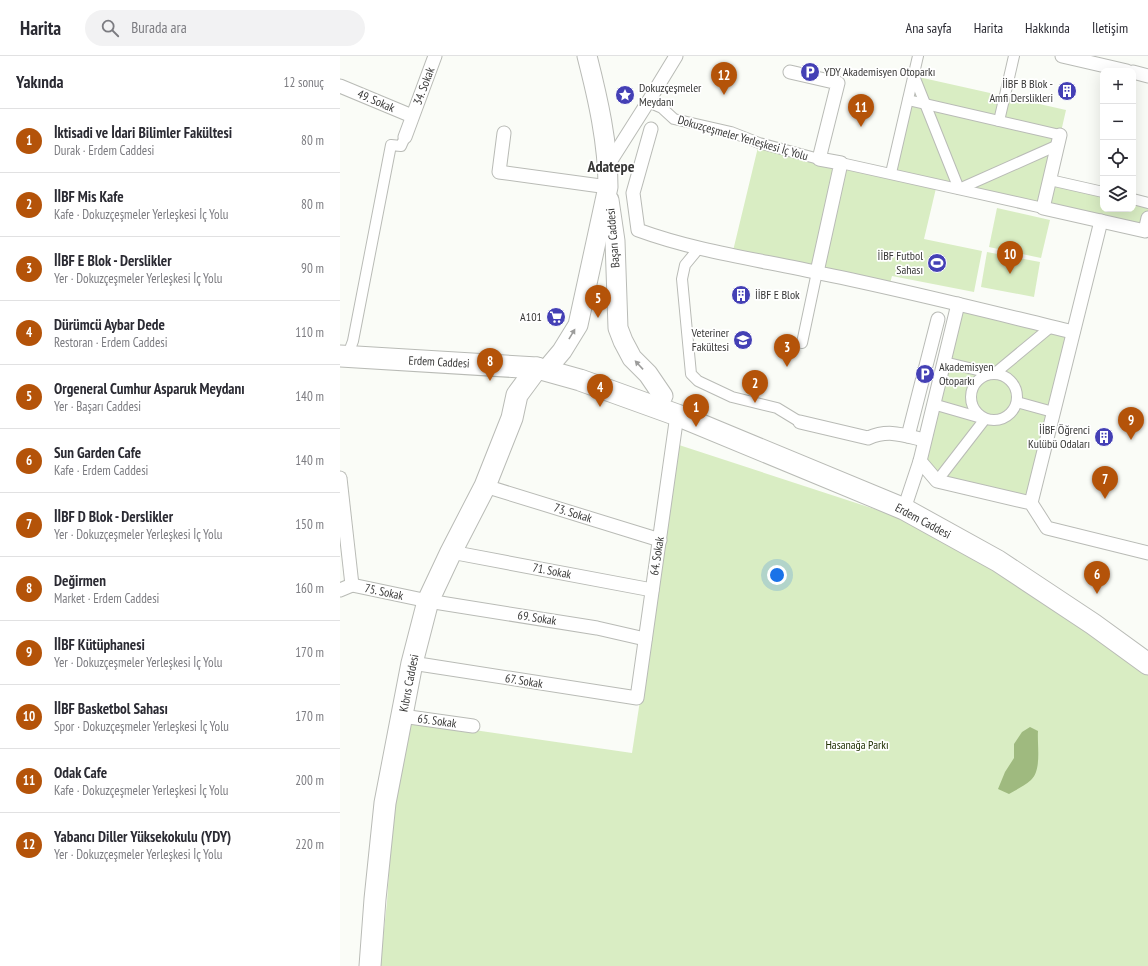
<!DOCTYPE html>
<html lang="tr">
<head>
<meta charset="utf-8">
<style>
	:root { --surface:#fff; --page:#f2f2f3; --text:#2b2b33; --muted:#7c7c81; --line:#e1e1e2; --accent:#b45309 }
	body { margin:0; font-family:"PT Sans Narrow",sans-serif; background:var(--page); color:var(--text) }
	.controls { position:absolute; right:12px; top:12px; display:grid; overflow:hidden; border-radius:8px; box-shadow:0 4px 16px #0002 }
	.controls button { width:36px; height:36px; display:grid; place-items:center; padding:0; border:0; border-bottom:1px solid var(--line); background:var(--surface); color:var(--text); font:20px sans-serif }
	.you { position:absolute; left:437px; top:519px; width:14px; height:14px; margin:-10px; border:3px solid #fff; border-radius:50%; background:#1a73e8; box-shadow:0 0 0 6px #1a73e833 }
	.badge { display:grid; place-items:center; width:26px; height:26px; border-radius:50%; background:var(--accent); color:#fff; font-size:13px; font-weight:700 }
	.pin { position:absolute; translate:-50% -33px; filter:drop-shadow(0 1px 2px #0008) }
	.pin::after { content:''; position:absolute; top:21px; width:14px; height:12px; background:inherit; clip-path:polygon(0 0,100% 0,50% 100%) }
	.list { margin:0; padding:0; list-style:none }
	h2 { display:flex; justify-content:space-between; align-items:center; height:52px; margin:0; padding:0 16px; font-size:17px }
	h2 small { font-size:13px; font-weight:400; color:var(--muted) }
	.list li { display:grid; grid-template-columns:26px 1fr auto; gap:12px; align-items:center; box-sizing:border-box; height:64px; padding:0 16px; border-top:1px solid var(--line) }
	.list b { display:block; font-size:15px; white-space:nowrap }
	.list p { margin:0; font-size:13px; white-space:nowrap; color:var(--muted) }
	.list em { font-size:13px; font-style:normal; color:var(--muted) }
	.icon { flex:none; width:22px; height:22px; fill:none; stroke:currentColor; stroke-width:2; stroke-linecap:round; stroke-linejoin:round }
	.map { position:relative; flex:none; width:808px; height:910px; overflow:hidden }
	header { display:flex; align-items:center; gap:24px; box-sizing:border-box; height:56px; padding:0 20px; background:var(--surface); border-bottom:1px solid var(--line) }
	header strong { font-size:19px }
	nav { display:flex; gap:22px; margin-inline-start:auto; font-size:14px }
	.search { width:280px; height:36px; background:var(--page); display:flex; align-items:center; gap:10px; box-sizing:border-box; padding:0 14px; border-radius:22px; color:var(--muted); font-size:15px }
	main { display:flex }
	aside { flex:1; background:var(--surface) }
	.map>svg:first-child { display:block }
	.green { fill:#d9edc3 }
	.water { fill:#9fba7f }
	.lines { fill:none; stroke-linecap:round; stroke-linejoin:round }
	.pedestrian-casing { stroke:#b9bbb6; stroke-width:12 }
	.minor-casing { stroke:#b9bbb6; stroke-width:15 }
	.secondary-casing { stroke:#b9bbb6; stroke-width:21 }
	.primary-casing { stroke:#b9bbb6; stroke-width:23 }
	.pedestrian { stroke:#fff; stroke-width:10 }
	.minor { stroke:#fff; stroke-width:13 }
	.secondary { stroke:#fff; stroke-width:19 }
	.primary { stroke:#fff; stroke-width:21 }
	.oneway { fill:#9c9c9b }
	.labels { text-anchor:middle; stroke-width:3.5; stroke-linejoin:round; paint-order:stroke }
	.poi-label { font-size:12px; fill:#383837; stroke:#fff; text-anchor:end }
	.street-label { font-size:12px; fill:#383837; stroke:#fff }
	.park-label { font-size:12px; fill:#223206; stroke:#fff }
	.district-label { font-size:16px; font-weight:bold; fill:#383837; stroke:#fff }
</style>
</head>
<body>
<header>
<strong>Harita</strong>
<div class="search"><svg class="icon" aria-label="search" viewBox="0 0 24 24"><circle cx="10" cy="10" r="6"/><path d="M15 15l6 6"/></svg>Burada ara</div>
<nav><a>Ana sayfa</a><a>Harita</a><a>Hakkında</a><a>İletişim</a></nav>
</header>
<main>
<aside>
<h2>Yakında<small>12 sonuç</small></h2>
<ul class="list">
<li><span class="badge">1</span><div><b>İktisadi ve İdari Bilimler Fakültesi</b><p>Durak · Erdem Caddesi</p></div><em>80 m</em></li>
<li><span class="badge">2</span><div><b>İİBF Mis Kafe</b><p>Kafe · Dokuzçeşmeler Yerleşkesi İç Yolu</p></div><em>80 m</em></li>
<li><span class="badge">3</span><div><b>İİBF E Blok - Derslikler</b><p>Yer · Dokuzçeşmeler Yerleşkesi İç Yolu</p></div><em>90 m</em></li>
<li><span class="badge">4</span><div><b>Dürümcü Aybar Dede</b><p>Restoran · Erdem Caddesi</p></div><em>110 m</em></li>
<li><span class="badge">5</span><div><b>Orgeneral Cumhur Asparuk Meydanı</b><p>Yer · Başarı Caddesi</p></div><em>140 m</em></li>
<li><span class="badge">6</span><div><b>Sun Garden Cafe</b><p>Kafe · Erdem Caddesi</p></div><em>140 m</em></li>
<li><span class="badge">7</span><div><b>İİBF D Blok - Derslikler</b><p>Yer · Dokuzçeşmeler Yerleşkesi İç Yolu</p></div><em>150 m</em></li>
<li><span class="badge">8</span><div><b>Değirmen</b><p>Market · Erdem Caddesi</p></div><em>160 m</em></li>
<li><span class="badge">9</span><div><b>İİBF Kütüphanesi</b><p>Yer · Dokuzçeşmeler Yerleşkesi İç Yolu</p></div><em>170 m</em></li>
<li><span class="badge">10</span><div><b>İİBF Basketbol Sahası</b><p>Spor · Dokuzçeşmeler Yerleşkesi İç Yolu</p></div><em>170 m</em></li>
<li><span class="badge">11</span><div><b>Odak Cafe</b><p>Kafe · Dokuzçeşmeler Yerleşkesi İç Yolu</p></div><em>200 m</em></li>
<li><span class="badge">12</span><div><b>Yabancı Diller Yüksekokulu (YDY)</b><p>Yer · Dokuzçeşmeler Yerleşkesi İç Yolu</p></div><em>220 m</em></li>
</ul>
</aside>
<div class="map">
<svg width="808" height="910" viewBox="0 0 808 910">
	<rect width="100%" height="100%" fill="#fafcf7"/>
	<g class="green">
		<path d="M574 20 726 54 710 124 763 136V153H793V143L808 147V162L805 175 597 128 584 183 642 195 634 236 552 220 549 231 392 199 419 87 551 117Z"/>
		<path d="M657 152 710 164 701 202 649 191Z"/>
		<path d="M647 196 700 206 694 241 641 231Z"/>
		<path d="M618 248 733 276 691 447 597 425 580 405Z"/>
		<path d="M339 389 562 462 655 514 748 574 808 619V910H40L47 846 53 753 66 664 292 697Z"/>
	</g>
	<path class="water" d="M690 671 698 675C697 689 702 714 691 724 684 730 676 734 669 738L658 733 665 716 674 702V688L682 676Z"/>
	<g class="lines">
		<defs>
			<g id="pedestrian">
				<path d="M574 20 619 133 718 89"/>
				<path d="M568 44 720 79"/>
				<path d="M308 46 322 52 334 63 391 76 419 87 479 103"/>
				<path d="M659 65 674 0"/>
				<path d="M501 107 703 152"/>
				<path d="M551 117 578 0"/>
				<path d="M710 124 763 136"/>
				<path d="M793 143 808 147"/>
				<path d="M359 192 345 209 342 223 351 318 358 325 392 341 437 352 460 366"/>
				<path d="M462 287 477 216"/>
				<path d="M7 301 13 285 51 89 61 90 65 81"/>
				<path d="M604 306 654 318 712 270"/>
				<circle cx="654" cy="341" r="23"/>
				<path d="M677 346 713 356"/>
				<path d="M593 348 645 363 597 425"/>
			</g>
			<g id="minor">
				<path d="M722 0 787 15"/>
				<path d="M450 16 498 27 479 103 501 107 477 216"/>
				<path d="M793 16 808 20"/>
				<path d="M0 30 72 60"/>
				<path d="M311 73 293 137 298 174C358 196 422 204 484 218 568 235 650 256 733 276"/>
				<path d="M164 77 159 116 268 131"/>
				<path d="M720 79 703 152 805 175 808 162"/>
				<path d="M65 81 95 0"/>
				<path d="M268 109 308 46 336 0"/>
				<path d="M460 366 528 382C549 373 563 379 584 384"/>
				<path d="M568 380 598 263"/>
				<path d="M580 405 597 425 691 447 707 472 808 497"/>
				<path d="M0 422 12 529"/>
				<path d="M145 430 320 484"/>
				<path d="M691 447 761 165"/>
				<path d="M564 453 580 405 618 248"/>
				<path d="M111 496 312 534"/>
				<path d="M0 534 12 529 88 545 257 572 305 583"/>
				<path d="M72 607 297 642 337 359"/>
				<path d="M62 660 133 670"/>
			</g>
			<g id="secondary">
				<path d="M269 144 275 185 278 272 283 285 292 302 308 318 323 340"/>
				<path d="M206 314 222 295 238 269 268 131C268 87 258 43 247 0"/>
			</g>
			<g id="primary">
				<path d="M0 300 197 312 240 324 337 359 564 453 658 505 753 568 808 608"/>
				<path d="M30 910 35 843 45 747 72 607 88 545 111 496 145 430 172 362 177 339 197 312"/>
			</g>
		</defs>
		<use href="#pedestrian" class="pedestrian-casing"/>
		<use href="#minor" class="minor-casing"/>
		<use href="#secondary" class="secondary-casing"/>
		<use href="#primary" class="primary-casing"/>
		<use href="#pedestrian" class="pedestrian"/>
		<use href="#minor" class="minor"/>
		<use href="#secondary" class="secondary"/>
		<use href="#primary" class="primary"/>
	</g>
	<defs><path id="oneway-solid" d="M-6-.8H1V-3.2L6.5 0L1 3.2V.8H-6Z"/></defs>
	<g class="oneway">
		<use href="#oneway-solid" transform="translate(232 278) rotate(-59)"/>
		<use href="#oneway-solid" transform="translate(299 309) rotate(-133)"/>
	</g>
	<defs>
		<symbol id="parking-disc" viewBox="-11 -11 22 22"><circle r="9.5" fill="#4440b5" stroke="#fff"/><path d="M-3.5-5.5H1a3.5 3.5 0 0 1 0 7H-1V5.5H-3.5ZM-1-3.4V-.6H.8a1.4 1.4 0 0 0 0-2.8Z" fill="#fff"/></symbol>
		<symbol id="building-disc" viewBox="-11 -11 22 22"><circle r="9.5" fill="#4440b5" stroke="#fff"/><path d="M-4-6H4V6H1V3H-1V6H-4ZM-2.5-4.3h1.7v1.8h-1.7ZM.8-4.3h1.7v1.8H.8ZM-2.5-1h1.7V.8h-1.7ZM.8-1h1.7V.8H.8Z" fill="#fff"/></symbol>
		<symbol id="sight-disc" viewBox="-11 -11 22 22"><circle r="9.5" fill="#4440b5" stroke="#fff"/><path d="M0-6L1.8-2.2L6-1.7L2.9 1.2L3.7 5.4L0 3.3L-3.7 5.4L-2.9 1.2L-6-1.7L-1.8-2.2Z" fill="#fff"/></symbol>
		<symbol id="stadium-disc" viewBox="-11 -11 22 22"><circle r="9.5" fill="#4440b5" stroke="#fff"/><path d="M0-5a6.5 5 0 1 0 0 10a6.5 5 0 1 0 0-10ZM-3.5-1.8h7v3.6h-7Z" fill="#fff"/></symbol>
		<symbol id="supermarket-disc" viewBox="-11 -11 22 22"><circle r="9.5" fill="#4440b5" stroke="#fff"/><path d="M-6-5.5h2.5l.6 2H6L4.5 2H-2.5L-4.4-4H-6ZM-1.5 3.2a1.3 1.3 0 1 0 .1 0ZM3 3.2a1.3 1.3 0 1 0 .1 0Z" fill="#fff"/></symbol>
		<symbol id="university-disc" viewBox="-11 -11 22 22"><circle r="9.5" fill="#4440b5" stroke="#fff"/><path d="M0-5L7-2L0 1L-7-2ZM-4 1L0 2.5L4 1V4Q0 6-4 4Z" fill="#fff"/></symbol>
	</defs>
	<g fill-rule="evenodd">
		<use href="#parking-disc" x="459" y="5" width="22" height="22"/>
		<use href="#building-disc" x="716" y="24" width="22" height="22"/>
		<use href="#sight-disc" x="274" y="28" width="22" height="22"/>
		<use href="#stadium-disc" x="586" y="196" width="22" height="22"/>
		<use href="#building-disc" x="390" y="228" width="22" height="22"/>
		<use href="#supermarket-disc" x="205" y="250" width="22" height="22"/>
		<use href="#university-disc" x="392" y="273" width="22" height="22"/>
		<use href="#parking-disc" x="574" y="307" width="22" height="22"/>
		<use href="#building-disc" x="753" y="370" width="22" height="22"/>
	</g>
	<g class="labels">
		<g class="poi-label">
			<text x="484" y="20" text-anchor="start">YDY Akademisyen Otoparkı</text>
			<text x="713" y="32">İİBF B Blok -<tspan x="713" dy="14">Amfi Derslikleri</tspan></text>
			<text x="299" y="36" text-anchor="start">Dokuzçeşmeler<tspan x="299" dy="14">Meydanı</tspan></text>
			<text x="583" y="204">İİBF Futbol<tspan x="583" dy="14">Sahası</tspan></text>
			<text x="415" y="243" text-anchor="start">İİBF E Blok</text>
			<text x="202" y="265">A101</text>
			<text x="389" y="281">Veteriner<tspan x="389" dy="14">Fakültesi</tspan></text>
			<text x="599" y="315" text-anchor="start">Akademisyen<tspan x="599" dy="14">Otoparkı</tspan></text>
			<text x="750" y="378">İİBF Öğrenci<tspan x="750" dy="14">Kulübü Odaları</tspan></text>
		</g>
		<g class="street-label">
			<text transform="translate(84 30) rotate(-69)" y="4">34. Sokak</text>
			<text transform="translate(36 45) rotate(23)" y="4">49. Sokak</text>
			<text transform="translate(403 82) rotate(16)" y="4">Dokuzçeşmeler Yerleşkesi İç Yolu</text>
			<text transform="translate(273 182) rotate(-95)" y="4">Başarı Caddesi</text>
			<text transform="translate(99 306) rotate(3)" y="4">Erdem Caddesi</text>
			<text transform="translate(233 457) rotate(17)" y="4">73. Sokak</text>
			<text transform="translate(583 465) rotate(28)" y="4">Erdem Caddesi</text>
			<text transform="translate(317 500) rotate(-81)" y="4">64. Sokak</text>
			<text transform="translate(212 515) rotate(11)" y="4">71. Sokak</text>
			<text transform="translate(44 536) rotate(12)" y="4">75. Sokak</text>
			<text transform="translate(197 562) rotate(9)" y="4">69. Sokak</text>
			<text transform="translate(184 625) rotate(9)" y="4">67. Sokak</text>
			<text transform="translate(69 627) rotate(-79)" y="4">Kıbrıs Caddesi</text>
			<text transform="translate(97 665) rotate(8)" y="4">65. Sokak</text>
		</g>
		<g class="park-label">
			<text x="517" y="693">Hasanağa Parkı</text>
		</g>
		<g class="district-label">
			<text x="271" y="116">Adatepe</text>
		</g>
	</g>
</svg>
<div class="controls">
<button>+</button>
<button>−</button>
<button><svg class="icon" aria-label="locate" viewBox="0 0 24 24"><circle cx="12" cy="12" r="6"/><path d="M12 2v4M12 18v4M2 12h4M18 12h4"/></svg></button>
<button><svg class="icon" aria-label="layers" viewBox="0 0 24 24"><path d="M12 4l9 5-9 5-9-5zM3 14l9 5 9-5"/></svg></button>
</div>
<div class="you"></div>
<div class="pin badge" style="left:356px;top:371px">1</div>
<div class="pin badge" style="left:415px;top:347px">2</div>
<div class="pin badge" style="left:447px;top:311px">3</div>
<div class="pin badge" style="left:260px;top:351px">4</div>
<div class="pin badge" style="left:258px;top:262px">5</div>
<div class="pin badge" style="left:757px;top:538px">6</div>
<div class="pin badge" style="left:765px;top:443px">7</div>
<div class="pin badge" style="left:150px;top:325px">8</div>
<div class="pin badge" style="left:791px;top:384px">9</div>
<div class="pin badge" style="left:670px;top:218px">10</div>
<div class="pin badge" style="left:521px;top:71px">11</div>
<div class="pin badge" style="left:384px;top:39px">12</div>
</div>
</main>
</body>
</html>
